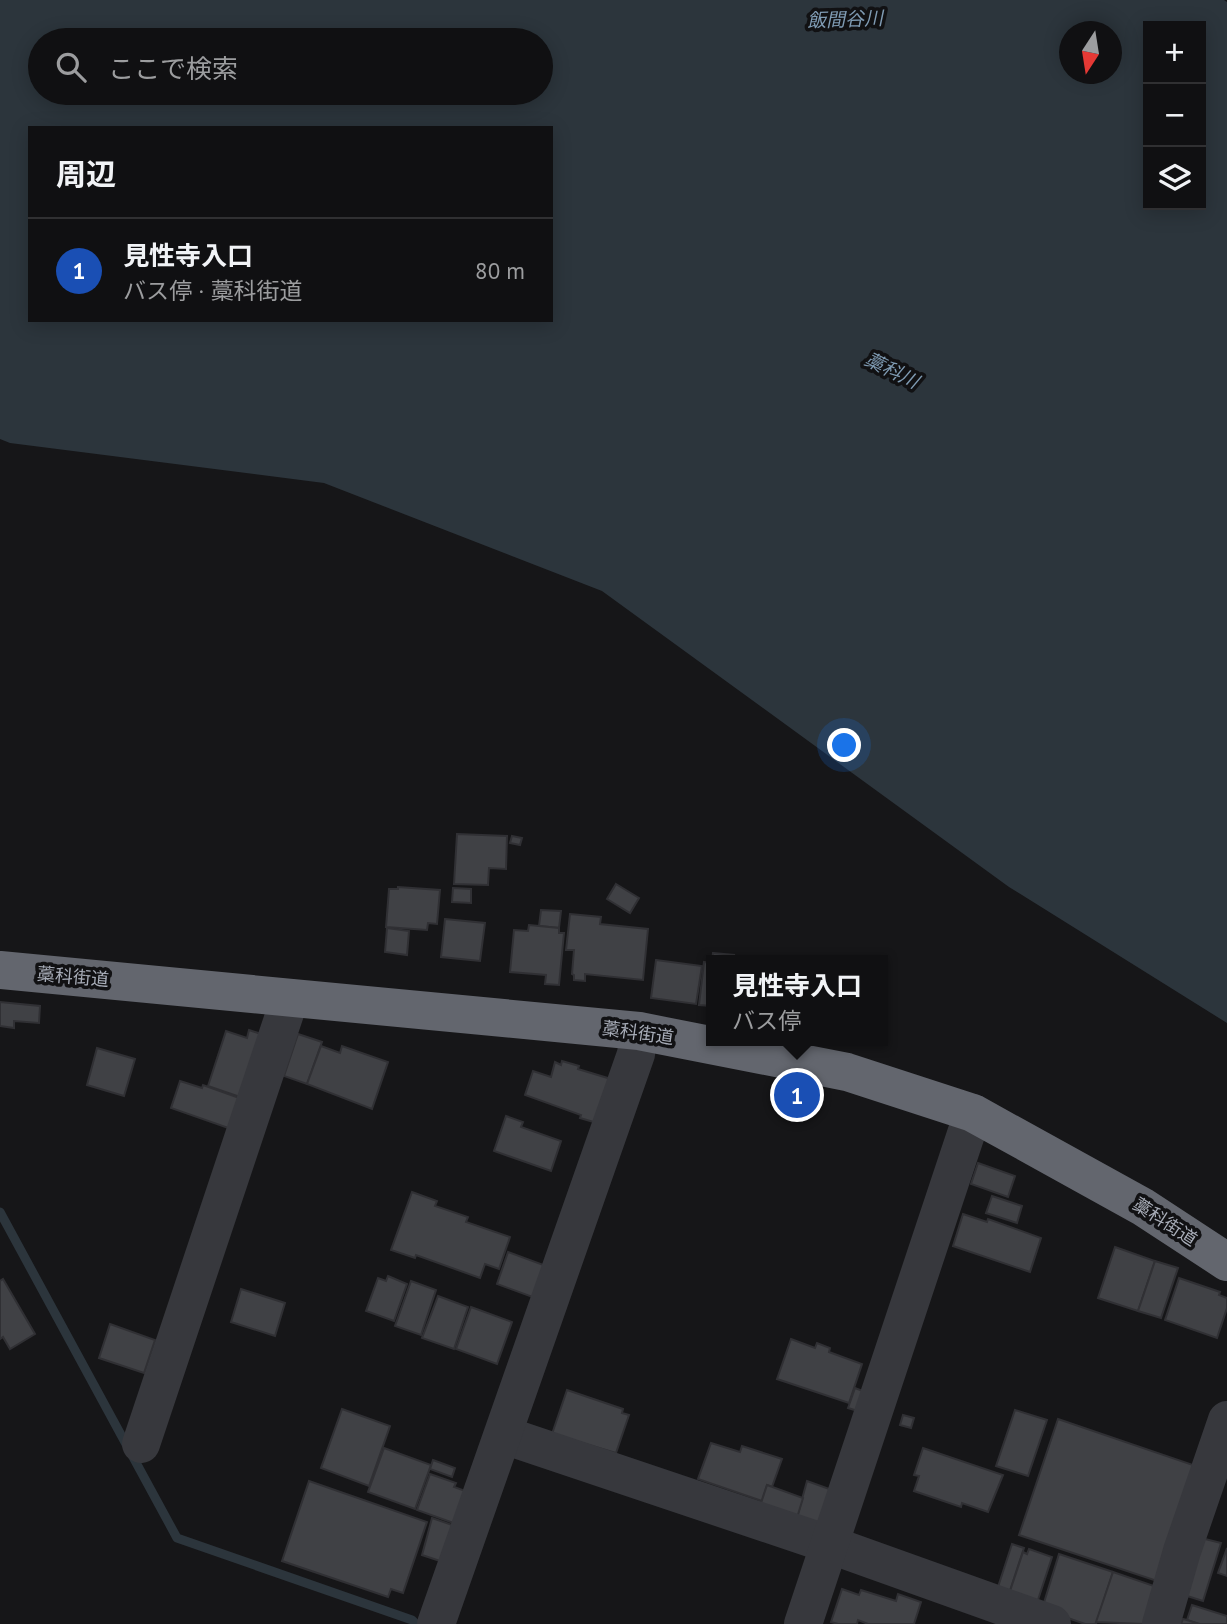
<!DOCTYPE html>
<html lang="ja">
<head>
<meta charset="utf-8">
<style>
	:root { --surface:#101012; --page:#1e1e20; --text:#f1f3f6; --muted:#9c9d9f; --line:#303032; --accent:#2563eb }
	body { margin:0; font-family:"PT Sans","Noto Sans JP",sans-serif; background:var(--page); color:var(--text) }
	.controls { position:absolute; right:21px; top:21px; display:grid; overflow:hidden; border-radius:0px; box-shadow:0 4px 18px #0003 }
	.controls button { width:63px; height:63px; display:grid; place-items:center; padding:0; border:0; border-bottom:2px solid var(--line); background:var(--surface); color:var(--text); font:35px sans-serif }
	.compass { position:absolute; left:1059px; top:21px; width:63px; height:63px; border-radius:50%; background:var(--surface); box-shadow:0 4px 18px #0003; rotate:192deg }
	.you { position:absolute; left:845px; top:746px; width:24px; height:24px; margin:-18px; border:5px solid #fff; border-radius:50%; background:#1a73e8; box-shadow:0 0 0 10px #1a73e833 }
	.badge { display:grid; place-items:center; width:46px; height:46px; border-radius:50%; background:var(--accent); color:#fff; font-size:23px; font-weight:700 }
	.pin { position:absolute; translate:-50% -50%; border:4px solid #fff; box-shadow:0 2px 7px #0006 }
	.popup { position:absolute; left:706px; top:955px; width:182px; height:91px; box-sizing:border-box; display:grid; place-content:center; border-radius:0px; background:var(--surface); filter:drop-shadow(0 2px 5px #0005); font-size:23px; white-space:nowrap; color:var(--muted) }
	.popup b { font-size:26px; color:var(--text) }
	.popup::after { content:''; position:absolute; left:50%; top:100%; margin-left:-14px; border:14px solid transparent; border-top-color:var(--surface) }
	.list { margin:0; padding:0; list-style:none }
	h2 { display:flex; justify-content:space-between; align-items:center; height:91px; margin:0; padding:0 28px; font-size:30px }
	h2 small { font-size:23px; font-weight:400; color:var(--muted) }
	.list li { display:grid; grid-template-columns:46px 1fr auto; gap:21px; align-items:center; box-sizing:border-box; height:105px; padding:0 28px; border-top:2px solid var(--line) }
	.list b { display:block; font-size:26px; white-space:nowrap }
	.list p { margin:0; font-size:23px; white-space:nowrap; color:var(--muted) }
	.list em { font-size:23px; font-style:normal; color:var(--muted) }
	.icon { flex:none; width:38px; height:38px; fill:none; stroke:currentColor; stroke-width:2; stroke-linecap:round; stroke-linejoin:round }
	.map { position:relative; flex:none; width:1227px; height:1624px; overflow:hidden }
	.search { position:absolute; background:var(--surface); box-shadow:0 4px 18px #0003; left:28px; top:28px; width:525px; height:77px; display:flex; align-items:center; gap:18px; box-sizing:border-box; padding:0 24px; border-radius:38px; color:var(--muted); font-size:26px }
	.panel { position:absolute; background:var(--surface); box-shadow:0 4px 18px #0003; left:28px; top:126px; width:525px; height:196px; border-radius:0px }
	.map>svg:first-child { display:block }
	.water { fill:#2c353c; fill-rule:evenodd }
	.lines { fill:none; stroke-linecap:round; stroke-linejoin:round }
	.stream { stroke:#2c353c; stroke-width:9 }
	.building { fill:#404145; stroke:#303034; stroke-width:2 }
	.minor { stroke:#37383d; stroke-width:38 }
	.highway { stroke:#63666e; stroke-width:38 }
	.labels { text-anchor:middle; stroke-width:7; stroke-linejoin:round; paint-order:stroke }
	.street-label { font-size:18px; fill:#a8adb8; stroke:#111113 }
	.water-label { font-size:19px; font-style:italic; fill:#7f9bb3; stroke:#111113 }
</style>
</head>
<body>
<div class="map">
<svg width="1227" height="1624" viewBox="0 0 1227 1624">
	<rect width="100%" height="100%" fill="#161618"/>
	<path class="water" d="M0 0H1224L1227 2V1023L1009 887 602 591 324 483 10 443 0 439ZM1148 26H1201V205H1148ZM1070 32H1112V74H1070ZM40 40H541V93H40ZM30 128H551V320H30Z"/>
	<g class="lines">
		<path class="stream" d="M0 1212 177 1538 412 1620 416 1624"/>
	</g>
	<g class="building">
		<path d="M457 834 507 836 506 869 489 868 488 885 454 884Z"/>
		<path d="M512 836 522 838 520 845 510 843Z"/>
		<path d="M616 884 639 898 630 913 607 899Z"/>
		<path d="M398 887 440 890 437 924 428 923 427 930 386 927 389 889H398Z"/>
		<path d="M453 888 471 889V903L452 902Z"/>
		<path d="M541 910 561 911 559 928 539 926Z"/>
		<path d="M570 914 601 917 600 924 648 929 643 980 585 974V981L574 980V975L572 974 574 950H566Z"/>
		<path d="M445 919 485 923 480 961 441 957Z"/>
		<path d="M529 925 559 928V933H564L559 985 545 984 546 975 510 972 514 930 528 931Z"/>
		<path d="M387 928 409 931 407 955 385 952Z"/>
		<path d="M713 953 734 955 733 960H712Z"/>
		<path d="M656 960 702 966 696 1004 651 998Z"/>
		<path d="M704 962 711 963V1006L699 1005Z"/>
		<path d="M0 1002 40 1006 39 1023 14 1021V1028L0 1026Z"/>
		<path d="M249 1030 267 1036 246 1099 208 1086 226 1031 247 1038Z"/>
		<path d="M298 1034 322 1042 307 1084 284 1076Z"/>
		<path d="M321 1046 340 1053 342 1046 388 1062 372 1109 307 1084Z"/>
		<path d="M97 1048 135 1059 124 1096 87 1085Z"/>
		<path d="M562 1061 579 1066 578 1069 611 1079 597 1123 580 1118 581 1115 525 1095 533 1071 551 1077 555 1062 561 1065Z"/>
		<path d="M180 1081 202 1088 203 1085 245 1100 234 1130 171 1108Z"/>
		<path d="M506 1116 523 1122 521 1127 561 1141 551 1171 494 1151Z"/>
		<path d="M978 1163 1015 1176 1008 1197 971 1184Z"/>
		<path d="M412 1192 437 1201 435 1206 468 1217 466 1222 510 1237 499 1269 485 1264 480 1278 416 1255 415 1258 391 1250Z"/>
		<path d="M992 1196 1022 1206 1017 1223 986 1213Z"/>
		<path d="M963 1214 987 1222 988 1219 1041 1238 1030 1272 953 1246Z"/>
		<path d="M1115 1247 1155 1261 1138 1311 1098 1298Z"/>
		<path d="M508 1252 549 1267 538 1299 497 1284Z"/>
		<path d="M1155 1261 1178 1268 1161 1318 1138 1311Z"/>
		<path d="M388 1276 407 1284 394 1321 366 1311 378 1278 386 1281Z"/>
		<path d="M1179 1278 1220 1292 1219 1295 1227 1298V1308L1217 1338 1165 1320Z"/>
		<path d="M3 1279 35 1334 10 1349 3 1337 0 1339V1281Z"/>
		<path d="M411 1281 436 1290 421 1335 395 1326Z"/>
		<path d="M241 1289 285 1303 275 1336 231 1322Z"/>
		<path d="M438 1296 468 1307 454 1349 422 1338Z"/>
		<path d="M471 1307 512 1322 497 1364 456 1349Z"/>
		<path d="M110 1324 155 1340 144 1373 99 1358Z"/>
		<path d="M791 1339 815 1348 817 1343 830 1348 829 1352 862 1364 849 1403 777 1379Z"/>
		<path d="M855 1388 868 1393 861 1412 848 1408Z"/>
		<path d="M567 1390 623 1409 622 1413 629 1415 616 1453 552 1434Z"/>
		<path d="M342 1409 390 1426 369 1486 321 1468Z"/>
		<path d="M1015 1410 1047 1420 1028 1476 996 1466Z"/>
		<path d="M903 1415 914 1418 911 1428 900 1425Z"/>
		<path d="M1058 1419 1196 1466 1157 1581 1019 1535Z"/>
		<path d="M711 1443 740 1452 742 1446 782 1459 772 1487 767 1485 762 1501 698 1479Z"/>
		<path d="M384 1448 431 1465 415 1509 368 1492Z"/>
		<path d="M923 1448 1003 1475 988 1512 962 1503 961 1507 914 1491 919 1476 914 1475Z"/>
		<path d="M433 1460 455 1468 452 1477 430 1469Z"/>
		<path d="M430 1474 456 1483 454 1487 471 1493 459 1525 417 1510Z"/>
		<path d="M309 1481 427 1522 403 1593 391 1589 388 1597 282 1561Z"/>
		<path d="M807 1481 835 1491 821 1530 796 1521Z"/>
		<path d="M767 1485 803 1498 796 1521 759 1509Z"/>
		<path d="M432 1518 458 1527 446 1563 422 1555Z"/>
		<path d="M1201 1538 1221 1543 1203 1601 1184 1595Z"/>
		<path d="M1012 1544 1024 1548 1009 1594 997 1590Z"/>
		<path d="M1227 1548V1576L1218 1573Z"/>
		<path d="M1029 1549 1052 1557 1037 1603 1009 1594 1023 1552 1027 1554Z"/>
		<path d="M1059 1554 1113 1572 1096 1624H1085L1042 1609Z"/>
		<path d="M1113 1572 1157 1587 1144 1624 1096 1622Z"/>
		<path d="M842 1589 859 1595 861 1590 896 1601 898 1594 921 1602 914 1624H868L858 1620 857 1624H838L831 1622Z"/>
		<path d="M1192 1605 1227 1616V1624H1199L1187 1620Z"/>
		<path d="M1183 1619 1187 1620 1199 1624H1181Z"/>
	</g>
	<g class="lines">
		<g class="minor">
			<path d="M504 1435 831 1545 1052 1624"/>
			<path d="M141 1444 290 998"/>
			<path d="M436 1624 636 1054 639 1031"/>
			<path d="M803 1624 973 1113"/>
			<path d="M1161 1624 1182 1551 1227 1420"/>
		</g>
		<path class="highway" d="M0 970 639 1031 847 1072 973 1113 1143 1207 1227 1262"/>
	</g>
	<g class="labels">
		<g class="street-label">
			<text transform="translate(73 977) rotate(5)" y="6">藁科街道</text>
			<text transform="translate(638 1033) rotate(8)" y="6">藁科街道</text>
			<text transform="translate(1165 1222) rotate(33)" y="6">藁科街道</text>
		</g>
		<g class="water-label">
			<text transform="translate(845 19) rotate(-2)" y="7">飯間谷川</text>
			<text transform="translate(892 370) rotate(26)" y="7">藁科川</text>
		</g>
	</g>
</svg>
<div class="controls">
<button>+</button>
<button>−</button>
<button><svg class="icon" aria-label="layers" viewBox="0 0 24 24"><path d="M12 4l9 5-9 5-9-5zM3 14l9 5 9-5"/></svg></button>
</div>
<svg class="compass" viewBox="-18 -18 36 36"><path d="M0-13l5 13h-10z" fill="#e53935"/><path d="M0 13l5-13h-10z" fill="#9c9d9f"/></svg>
<div class="you"></div>
<div class="pin badge" style="left:797px;top:1095px;background:#1a4fb4">1</div>
<div class="popup"><b>見性寺入口</b>バス停</div>
<div class="search"><svg class="icon" aria-label="search" viewBox="0 0 24 24"><circle cx="10" cy="10" r="6"/><path d="M15 15l6 6"/></svg>ここで検索</div>
<section class="panel">
<h2>周辺<small></small></h2>
<ul class="list">
<li><span class="badge" style="background:#1a4fb4">1</span><div><b>見性寺入口</b><p>バス停 · 藁科街道</p></div><em>80 m</em></li>
</ul>
</section>
</div>
</body>
</html>
